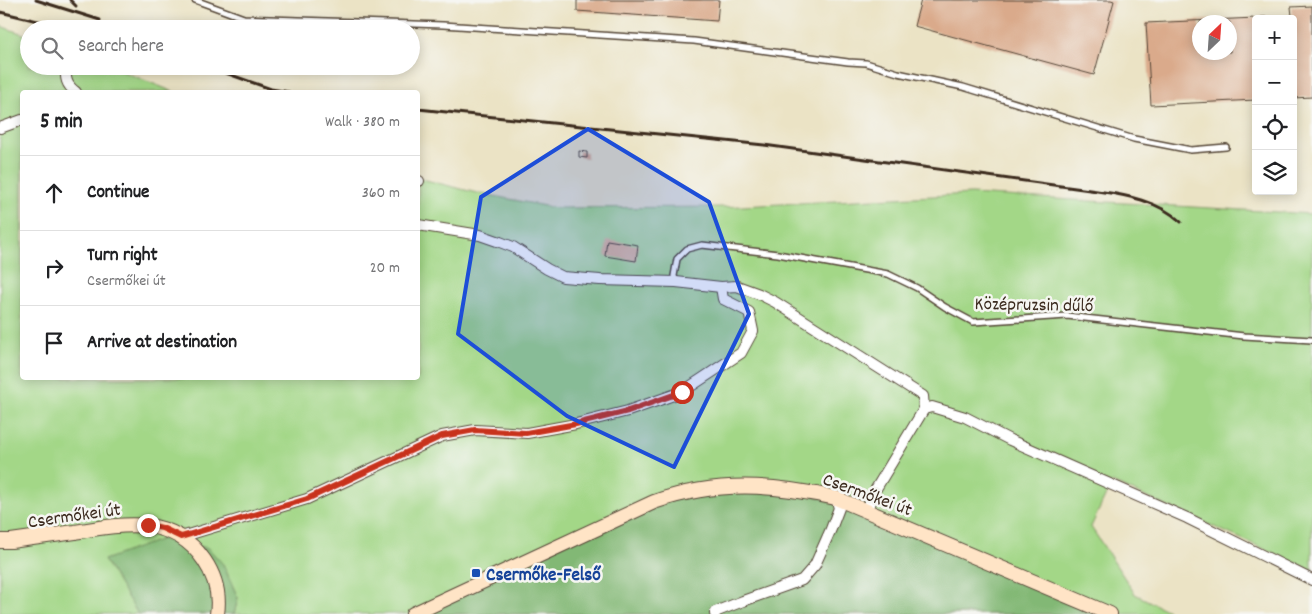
<!DOCTYPE html>
<html lang="en">
<head>
<meta charset="utf-8">
<style>
	:root { --surface:#fff; --page:#f2f2f2; --text:#202124; --muted:#757577; --line:#e0e0e0 }
	body { margin:0; font-family:Dekko,sans-serif; background:var(--page); color:var(--text) }
	.controls { position:absolute; right:15px; top:15px; display:grid; overflow:hidden; border-radius:5px; box-shadow:0 2px 12px #0003 }
	.controls button { width:45px; height:45px; display:grid; place-items:center; padding:0; border:0; border-bottom:1px solid var(--line); background:var(--surface); color:var(--text); font:25px sans-serif }
	.compass { position:absolute; left:1192px; top:15px; width:45px; height:45px; border-radius:50%; background:var(--surface); box-shadow:0 2px 12px #0003; rotate:25deg }
	.stop { position:absolute; width:15px; height:15px; margin:-11px; border:4px solid #c8321e; border-radius:50%; background:#fff }
	.stop.end { background:#c8321e; border-color:#fff; box-shadow:0 1px 5px #0008 }
	.list { margin:0; padding:0; list-style:none }
	h2 { display:flex; justify-content:space-between; align-items:center; height:65px; margin:0; padding:0 20px; font-size:21px }
	h2 small { font-size:16px; font-weight:400; color:var(--muted) }
	.list li { display:grid; grid-template-columns:32px 1fr auto; gap:15px; align-items:center; box-sizing:border-box; height:75px; padding:0 20px; border-top:1px solid var(--line) }
	.list b { display:block; font-size:19px; white-space:nowrap }
	.list p { margin:0; font-size:16px; white-space:nowrap; color:var(--muted) }
	.list em { font-size:16px; font-style:normal; color:var(--muted) }
	.icon { flex:none; width:28px; height:28px; fill:none; stroke:currentColor; stroke-width:2; stroke-linecap:round; stroke-linejoin:round }
	.map { position:relative; flex:none; width:1312px; height:614px; overflow:hidden }
	.search { position:absolute; background:var(--surface); box-shadow:0 2px 12px #0003; left:20px; top:20px; width:400px; height:55px; display:flex; align-items:center; gap:12px; box-sizing:border-box; padding:0 18px; border-radius:28px; color:var(--muted); font-size:19px }
	.panel { position:absolute; background:var(--surface); box-shadow:0 2px 12px #0003; left:20px; top:90px; width:400px; height:290px; border-radius:5px }
	.map>svg:first-child { display:block }
	.green { fill:#a3d787; stroke:#6f8052 }
	.forest { fill:#82b874; stroke:#5e7149 }
	.building { fill:#daaa8b; fill-rule:evenodd }
	.lines { fill:none; stroke-linecap:round; stroke-linejoin:round }
	.lane-casing { stroke:#554637; stroke-width:8 }
	.street-casing { stroke:#554637; stroke-width:12 }
	.secondary-casing { stroke:#554637; stroke-width:16 }
	.lane { stroke:#fff; stroke-width:5 }
	.street { stroke:#fff; stroke-width:10 }
	.secondary { stroke:#ffe4c6; stroke-width:14 }
	.rail { stroke:#3b2a1e; stroke-width:3 }
	.route { stroke:#c8321e; stroke-width:6 }
	.marked { fill:#1d4ed8; fill-opacity:0.2; stroke:#1d4ed8; stroke-width:4; stroke-linejoin:round }
	.transit-dot { fill:#1a4fb4; stroke:#f6f6f2; stroke-width:2 }
	.labels { text-anchor:middle; stroke-width:5; stroke-linejoin:round; paint-order:stroke }
	.street-label { font-size:19px; fill:#3b2a1e; stroke:#f6f6f2 }
	.transit-label { font-size:19px; font-weight:bold; fill:#164399; stroke:#f6f6f2; text-anchor:start }
</style>
</head>
<body>
<div class="map">
<svg width="1312" height="614" viewBox="0 0 1312 614">
	<rect width="100%" height="100%" fill="#f6f6f2"/>
	<filter id="ink" filterUnits="userSpaceOnUse"><feTurbulence type="fractalNoise" baseFrequency=".02" numOctaves="2"/><feDisplacementMap in="SourceGraphic" scale="10" xChannelSelector="R" yChannelSelector="G"/><feConvolveMatrix kernelMatrix="1 2 1 2 8 2 1 2 1" color-interpolation-filters="sRGB"/></filter>
	<filter id="wash" filterUnits="userSpaceOnUse"><feTurbulence type="fractalNoise" baseFrequency=".0096" numOctaves="4" result="noise"/><feDisplacementMap in="SourceGraphic" scale="20" xChannelSelector="R" yChannelSelector="G"/><feGaussianBlur stdDeviation="1.12" result="paint"/><feColorMatrix in="noise" values="0 0 0 0 0 0 0 0 0 0 0 0 0 0 0 0 0 1.4 0 .05"/><feComposite in="paint" operator="in"/></filter>
	<g filter="url(#wash)">
		<rect width="100%" height="100%" fill="#ebe3c5"/>
		<path class="green" d="M0 26 29 36V66H109L174 92H22V378H418V178L473 192 555 208 723 207 971 194 1312 214V570L1112 482 1091 527 1135 594 1174 614H234L238 598 223 564 120 555 104 560 138 614H0Z"/>
		<g class="forest">
			<path d="M701 489H797L1110 614H415L654 502Z"/>
			<path d="M162 539 208 548 223 564 238 598 234 614H138L104 560Z"/>
		</g>
		<g id="blocks">
			<g class="building">
				<path d="M577 0H719L717 21 577 11Z"/>
				<path d="M921 0H1111L1114 1 1094 75 914 26Z"/>
				<path d="M1312 6V97L1293 98V19H1261V17L1292 16 1291 7Z"/>
				<path d="M1256 18V100L1151 105 1146 23ZM1200 22H1230V52H1200Z"/>
				<path d="M579 151 587 152V158L579 157Z"/>
				<path d="M607 240 638 245 636 261 605 256Z"/>
			</g>
		</g>
	</g>
	<g filter="url(#ink)">
		<use href="#blocks" fill-opacity="0" stroke="#554637" stroke-width="1"/>
		<g class="lines">
			<defs>
				<g id="lane">
					<path d="M195 0 244 18 443 25 694 41 848 62 866 63 898 73 963 87 1134 139 1191 150 1226 147"/>
					<path d="M676 282 674 276 677 259 687 249 702 245 778 254 888 274 917 288 945 307 973 322 1067 316 1244 336 1312 340"/>
				</g>
				<g id="street">
					<path d="M66 66C65 78 66 85 76 92"/>
					<path d="M0 128 22 120"/>
					<path d="M418 181H419"/>
					<path d="M418 225 480 235 500 242 513 247 547 269 563 277 600 280 676 282 721 287 737 286 759 294 775 302 923 396 924 409 874 492 867 510"/>
					<path d="M924 409 932 407 965 417 1010 440 1187 518 1312 580"/>
					<path d="M181 537 307 499 442 436 475 430 527 433 576 424 628 411 682 392 741 353 753 331 749 312 723 299 721 287"/>
					<path d="M715 614V612L743 601 802 580 815 565 831 529 839 508 836 498"/>
				</g>
				<g id="secondary">
					<path d="M0 541H11C32 538 54 535 75 532 122 524 173 514 204 560 215 576 220 594 217 614"/>
					<path d="M413 614 654 502C717 480 772 484 836 498L1110 614"/>
				</g>
			</defs>
			<use href="#lane" class="lane-casing"/>
			<use href="#street" class="street-casing"/>
			<use href="#secondary" class="secondary-casing"/>
			<use href="#lane" class="lane"/>
			<use href="#street" class="street"/>
			<use href="#secondary" class="secondary"/>
			<g class="rail">
				<path d="M36 0 100 20"/>
				<path d="M70 0 76 6"/>
				<path d="M0 12 71 29"/>
				<path d="M206 66 271 89 289 92"/>
				<path d="M418 109 764 145 1097 191C1126 195 1159 201 1181 222"/>
			</g>
		</g>
	</g>
	<g class="lines" filter="url(#ink)">
		<path class="route" d="M148 525 162 528 181 537 307 499 442 436 475 430 526 433 576 424 628 411 682 392"/>
	</g>
	<path class="marked" d="M588 129 709 202 749 314 674 467 567 416 458 334 481 197Z"/>
	<rect class="transit-dot" x="471" y="568" width="10" height="10" rx="2.5"/>
	<g class="labels">
		<g class="street-label">
			<text transform="translate(1034 303) rotate(1)" y="7">Középruzsin dűlő</text>
			<text transform="translate(868 493) rotate(20)" y="7">Csermőkei út</text>
			<text transform="translate(74 514) rotate(-8)" y="7">Csermőkei út</text>
		</g>
		<g class="transit-label">
			<text x="486" y="580">Csermőke-Felső</text>
		</g>
	</g>
</svg>
<div class="controls">
<button>+</button>
<button>−</button>
<button><svg class="icon" aria-label="locate" viewBox="0 0 24 24"><circle cx="12" cy="12" r="6"/><path d="M12 2v4M12 18v4M2 12h4M18 12h4"/></svg></button>
<button><svg class="icon" aria-label="layers" viewBox="0 0 24 24"><path d="M12 4l9 5-9 5-9-5zM3 14l9 5 9-5"/></svg></button>
</div>
<svg class="compass" viewBox="-18 -18 36 36"><path d="M0-13l5 13h-10z" fill="#e53935"/><path d="M0 13l5-13h-10z" fill="#757577"/></svg>
<div class="stop" style="left:682px;top:392px"></div>
<div class="stop end" style="left:148px;top:525px"></div>
<div class="search"><svg class="icon" aria-label="search" viewBox="0 0 24 24"><circle cx="10" cy="10" r="6"/><path d="M15 15l6 6"/></svg>Search here</div>
<section class="panel">
<h2>5 min<small>Walk · 380 m</small></h2>
<ul class="list">
<li><svg class="icon" aria-label="ahead" viewBox="0 0 24 24"><path d="M12 20V5M6 11l6-6 6 6"/></svg><div><b>Continue</b></div><em>360 m</em></li>
<li><svg class="icon" aria-label="right" viewBox="0 0 24 24"><path d="M7 20v-9h11M14 6l5 5-5 5"/></svg><div><b>Turn right</b><p>Csermőkei út</p></div><em>20 m</em></li>
<li><svg class="icon" aria-label="arrive" viewBox="0 0 24 24"><path d="M6 21V4h12l-3 4 3 4H6"/></svg><div><b>Arrive at destination</b></div></li>
</ul>
</section>
</div>
</body>
</html>
